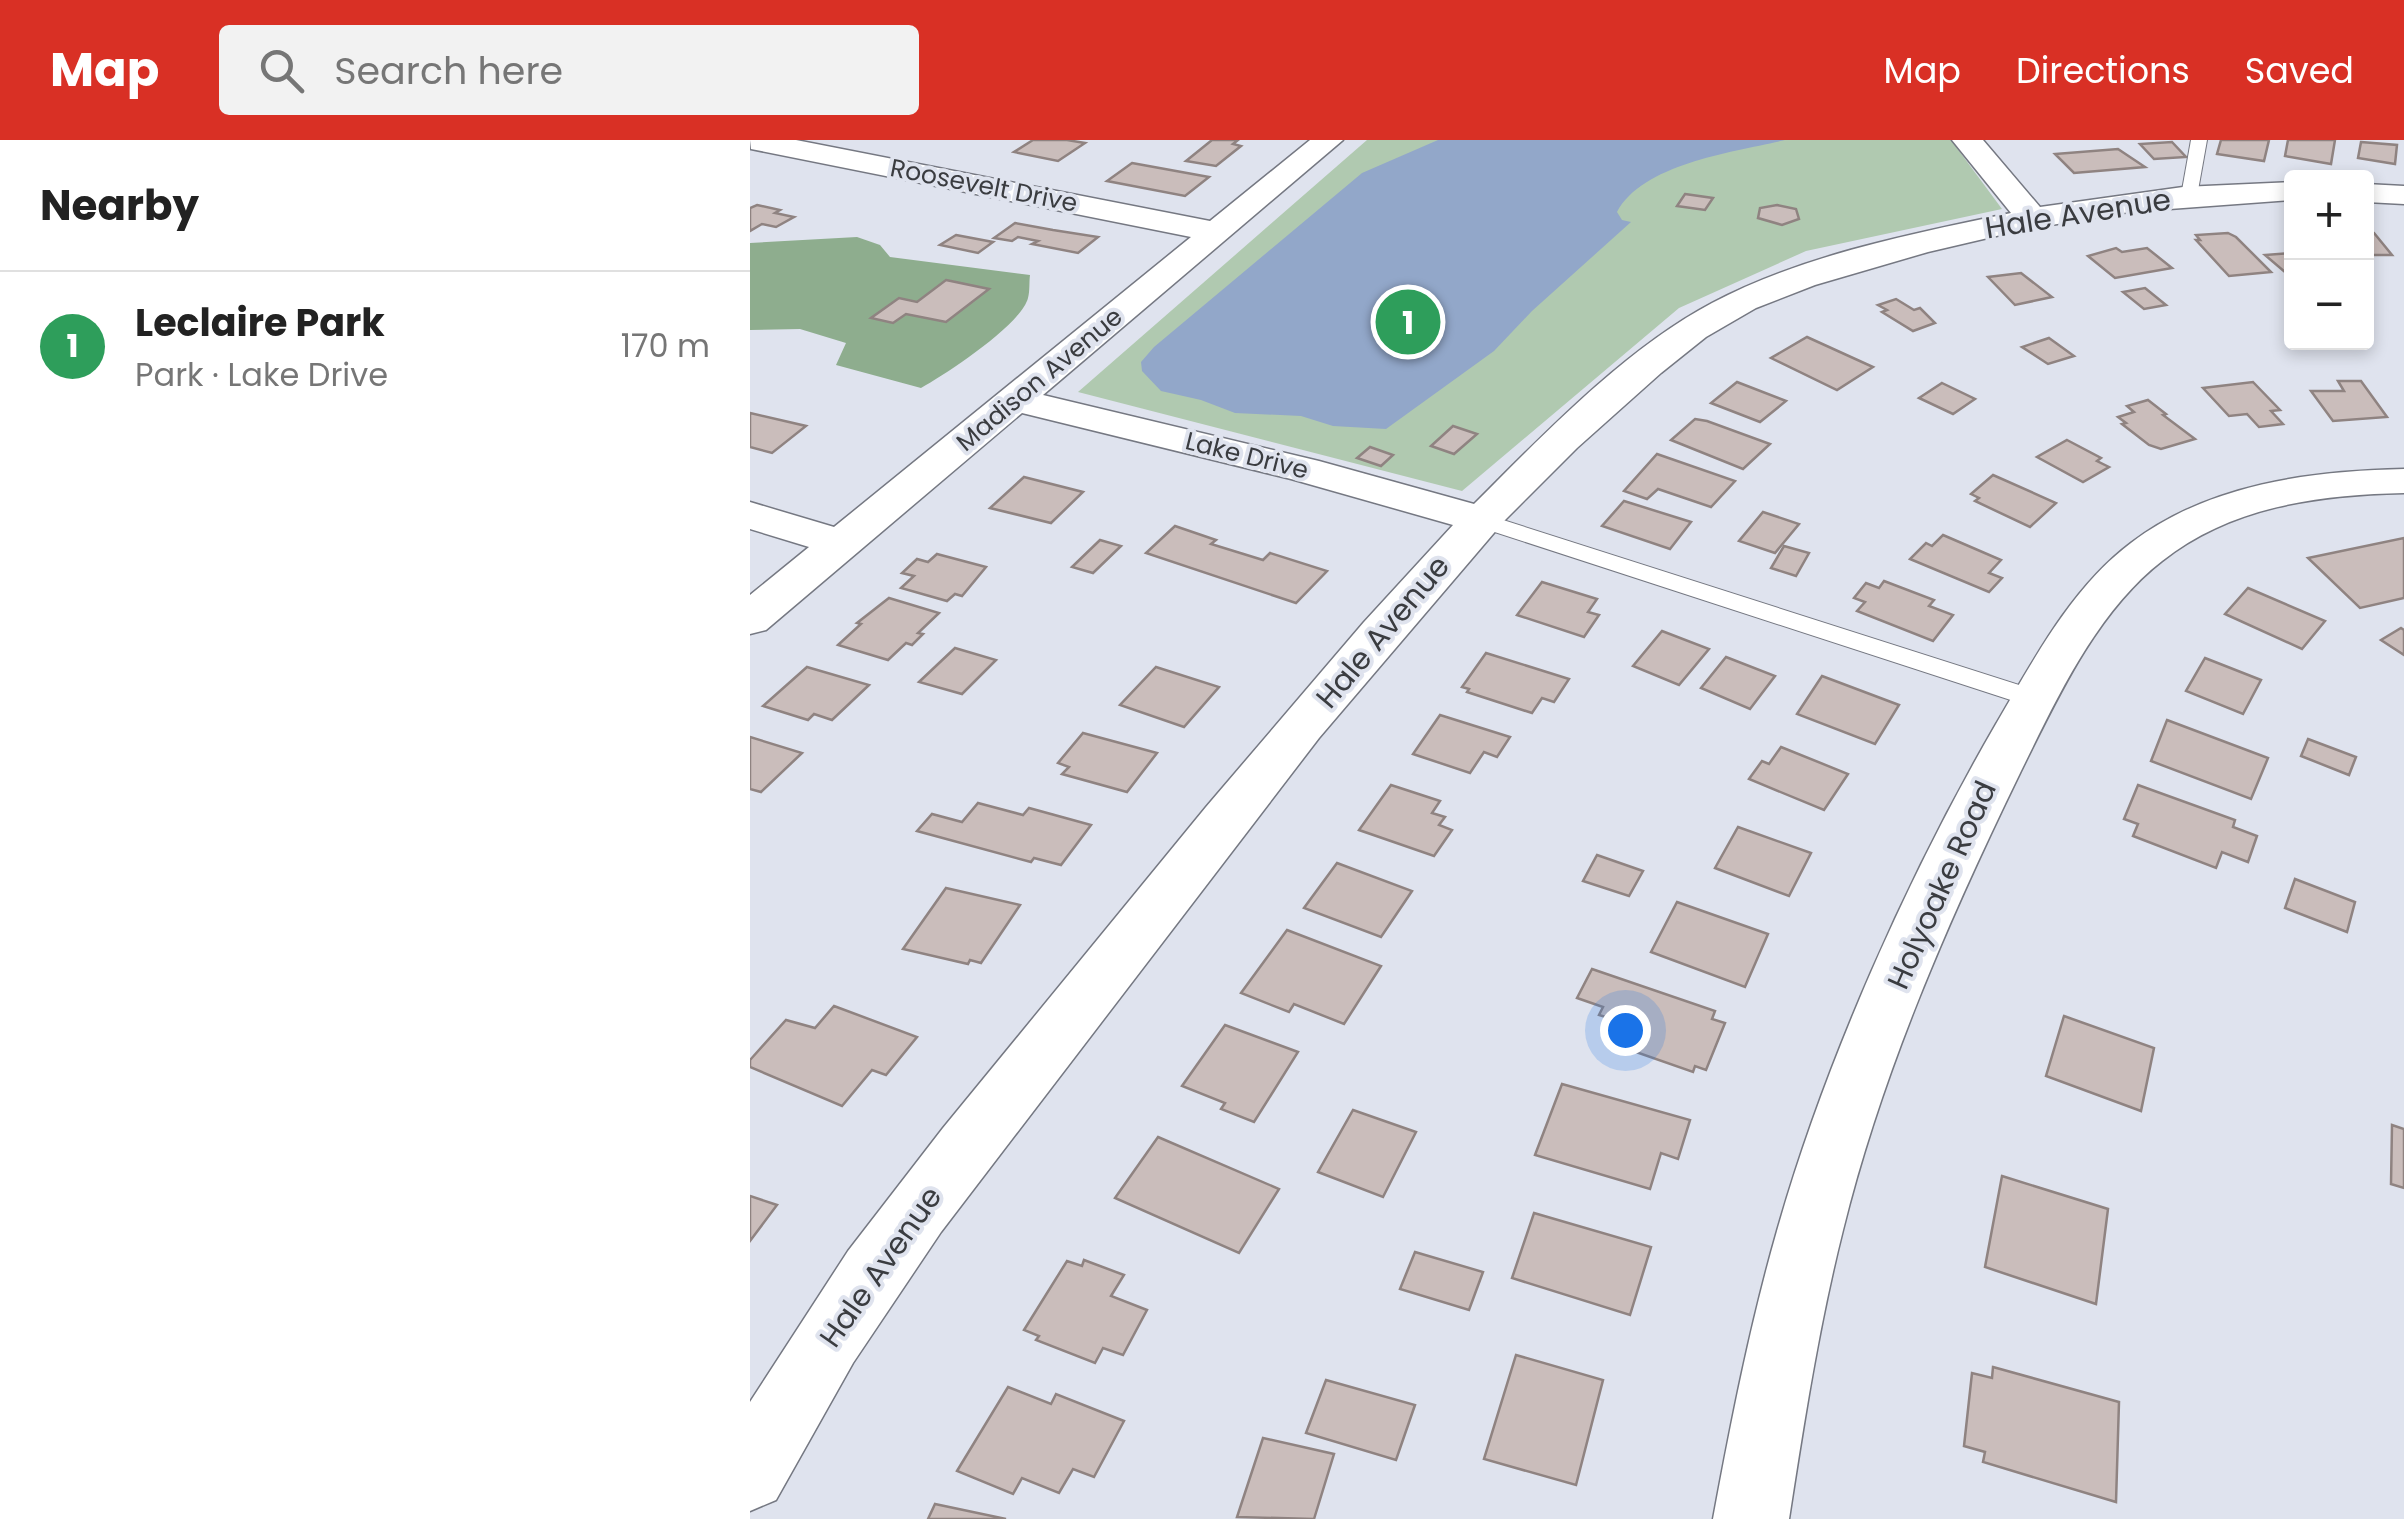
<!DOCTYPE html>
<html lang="en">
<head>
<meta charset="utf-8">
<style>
	:root { --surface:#fff; --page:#f2f2f2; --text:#222; --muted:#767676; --line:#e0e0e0; --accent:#d93025 }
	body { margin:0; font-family:Poppins,sans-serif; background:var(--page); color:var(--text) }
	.controls { position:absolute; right:30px; top:30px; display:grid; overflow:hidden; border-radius:10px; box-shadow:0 5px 15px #0003 }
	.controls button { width:90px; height:90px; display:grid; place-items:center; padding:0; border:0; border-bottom:2px solid var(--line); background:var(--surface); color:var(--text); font:50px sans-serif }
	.you { position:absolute; left:875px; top:890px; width:35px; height:35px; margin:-25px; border:8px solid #fff; border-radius:50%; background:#1a73e8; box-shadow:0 0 0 15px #1a73e833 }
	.badge { display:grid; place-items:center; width:65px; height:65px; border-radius:50%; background:var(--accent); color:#fff; font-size:32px; font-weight:700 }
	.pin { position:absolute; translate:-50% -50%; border:5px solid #fff; box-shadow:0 2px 10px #0006 }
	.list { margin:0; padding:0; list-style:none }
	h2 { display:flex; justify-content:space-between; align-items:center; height:130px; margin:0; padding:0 40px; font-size:42px }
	h2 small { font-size:32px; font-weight:400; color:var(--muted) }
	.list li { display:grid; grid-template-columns:65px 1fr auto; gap:30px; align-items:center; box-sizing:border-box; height:150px; padding:0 40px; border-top:2px solid var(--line) }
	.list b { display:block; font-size:38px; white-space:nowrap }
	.list p { margin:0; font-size:32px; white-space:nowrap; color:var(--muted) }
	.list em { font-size:32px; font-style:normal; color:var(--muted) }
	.icon { flex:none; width:55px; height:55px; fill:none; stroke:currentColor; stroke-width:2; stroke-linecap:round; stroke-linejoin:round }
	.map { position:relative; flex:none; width:1654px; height:1379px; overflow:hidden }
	header { display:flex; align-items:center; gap:60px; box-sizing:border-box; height:140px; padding:0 50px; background:var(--accent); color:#fff }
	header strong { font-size:48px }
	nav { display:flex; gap:55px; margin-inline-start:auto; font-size:35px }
	.search { width:700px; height:90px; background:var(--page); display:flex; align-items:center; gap:25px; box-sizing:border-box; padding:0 35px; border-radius:10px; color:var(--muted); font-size:38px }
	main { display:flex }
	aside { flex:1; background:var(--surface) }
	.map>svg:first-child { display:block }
	.green { fill:#b0c9b0 }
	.forest { fill:#8ead8e }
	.water { fill:#92a7c9 }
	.building { fill:#cabdbb; stroke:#8f8381; stroke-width:2.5 }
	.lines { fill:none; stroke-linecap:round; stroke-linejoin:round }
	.service-casing { stroke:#757882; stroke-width:2 }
	.minor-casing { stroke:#757882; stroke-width:3 }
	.service { fill:#fff; fill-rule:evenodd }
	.minor { fill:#fff; fill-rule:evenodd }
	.labels { text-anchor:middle; stroke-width:8; stroke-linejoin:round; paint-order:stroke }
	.far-street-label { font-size:25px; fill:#3a3c40; stroke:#dfe3ee }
	.street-label { font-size:30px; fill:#3a3c40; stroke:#dfe3ee }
</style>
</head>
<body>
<header>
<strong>Map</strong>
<div class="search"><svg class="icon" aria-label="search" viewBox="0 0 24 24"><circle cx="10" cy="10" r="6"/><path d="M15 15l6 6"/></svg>Search here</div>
<nav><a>Map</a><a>Directions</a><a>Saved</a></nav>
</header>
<main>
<aside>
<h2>Nearby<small></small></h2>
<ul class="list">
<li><span class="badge" style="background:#2e9e5b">1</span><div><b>Leclaire Park</b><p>Park · Lake Drive</p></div><em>170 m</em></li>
</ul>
</aside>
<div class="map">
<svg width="1654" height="1379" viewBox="0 0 1654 1379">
	<rect width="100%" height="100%" fill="#dfe3ee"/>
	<path class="green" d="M617 0H1201L1252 69 1056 111 929 168 712 351 328 252Z"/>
	<path class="forest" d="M107 97 130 105 140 117 280 135C279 142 280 151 278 158 271 185 196 234 171 248L86 225 96 203 50 189 0 190V103Z"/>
	<path class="water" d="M688 0H1035C985 12 893 23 867 72L872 80 881 82 782 171 744 211 636 289 583 286 551 276 485 273 451 260 411 251 392 231 391 222 404 207 612 33Z"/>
	<g class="building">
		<path d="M283 0H317L335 3 308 21 264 12Z"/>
		<path d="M462 0H488L483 4 491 6 466 26 436 21Z"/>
		<path d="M1471 0H1519L1514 21 1467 14Z"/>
		<path d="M1538 0H1585L1581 24 1535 16Z"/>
		<path d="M1422 2 1436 17 1404 19 1390 4Z"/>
		<path d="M1611 2 1647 5 1645 24 1608 18Z"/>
		<path d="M1368 9 1395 27 1324 33 1305 14Z"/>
		<path d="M382 23 459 37 435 56 357 41Z"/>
		<path d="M935 54 963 58 955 70 927 66Z"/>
		<path d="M7 65 30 70 25 73 44 77 26 87 12 84 0 91V68Z"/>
		<path d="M1027 65 1046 69 1049 79 1032 85 1008 78 1010 68Z"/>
		<path d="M265 83 303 90 348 97 328 113 282 104 288 101 268 97 262 101 244 98Z"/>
		<path d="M1478 93 1486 97 1521 132 1479 136 1446 100H1450L1446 95Z"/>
		<path d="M1616 93H1624L1642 115H1616Z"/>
		<path d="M206 95 243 102 228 113 190 105Z"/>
		<path d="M1366 108 1372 112 1397 108 1422 128 1365 138 1338 116Z"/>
		<path d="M1542 113V138L1515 115Z"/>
		<path d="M1271 133 1302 157 1265 165 1238 137Z"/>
		<path d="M196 140 239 149 196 182 156 174 143 183 121 178 149 158 167 162Z"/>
		<path d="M1395 148 1416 165 1394 169 1373 152Z"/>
		<path d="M1146 159 1164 170 1170 168 1185 183 1163 191 1132 172 1137 170 1128 165Z"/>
		<path d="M1057 197 1123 227 1087 250 1021 218Z"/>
		<path d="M1299 198 1324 216 1298 224 1272 207Z"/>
		<path d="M1588 241H1611L1637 277 1583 281 1561 251H1594Z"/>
		<path d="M987 242 1036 261 1010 282 961 263Z"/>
		<path d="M1503 242 1530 270 1521 271 1533 284 1509 287 1497 274 1479 276 1453 248Z"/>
		<path d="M1192 243 1225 259 1203 274 1169 258Z"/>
		<path d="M1398 260 1416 274 1413 275 1445 299 1411 309 1399 305 1372 284 1376 283 1368 277 1384 272 1377 266Z"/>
		<path d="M0 273 56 286 22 313 0 307Z"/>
		<path d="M945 279 957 281 1020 304 993 329 921 300Z"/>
		<path d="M703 286 727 294 704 314 681 306Z"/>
		<path d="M1317 300 1351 318 1347 321 1359 327 1333 342 1287 317Z"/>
		<path d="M620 307 643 315 631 326 607 318Z"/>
		<path d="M907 314 985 341 961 367 908 349 897 359 874 351Z"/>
		<path d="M1243 335 1306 363 1280 387 1225 361 1229 358 1221 354Z"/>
		<path d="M274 337 333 352 301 383 240 368Z"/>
		<path d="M874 361 941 382 920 409 852 386Z"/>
		<path d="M1013 372 1049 384 1025 413 989 401Z"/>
		<path d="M425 386 466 400 461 404 513 420 520 413 577 431 546 463 396 413Z"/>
		<path d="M1193 395 1251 420 1239 433 1252 438 1239 452 1160 419 1176 403 1182 406Z"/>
		<path d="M1654 398V458L1610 468 1558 418Z"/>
		<path d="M350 400 371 406 343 433 322 427Z"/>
		<path d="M1034 406 1059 413 1046 436 1021 428Z"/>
		<path d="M187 414 236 427 212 456 205 454 197 461 151 448 164 436 152 433 167 419 178 422Z"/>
		<path d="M1134 441 1184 460 1179 466 1203 475 1183 501 1107 471 1115 462 1104 458 1116 443 1129 448Z"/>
		<path d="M792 442 847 459 838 472 849 475 834 497 767 475Z"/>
		<path d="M1498 448 1575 481 1552 509 1475 474Z"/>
		<path d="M139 458 189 473 168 493 173 494 162 505 156 503 138 520 88 505 111 484 107 483Z"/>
		<path d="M1651 488 1654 490V515L1631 500Z"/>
		<path d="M912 491 959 509 929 545 883 526Z"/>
		<path d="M205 508 246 520 212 554 169 542Z"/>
		<path d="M736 513 819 539 804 562 792 558 782 573 717 552 719 549 712 547Z"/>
		<path d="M976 517 1025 536 1000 569 951 548Z"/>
		<path d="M1455 518 1511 540 1493 574 1436 551Z"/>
		<path d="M57 527 119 545 82 580 64 574 58 580 13 566Z"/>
		<path d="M406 527 469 547 434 587 370 565Z"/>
		<path d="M1072 536 1149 565 1125 604 1047 574Z"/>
		<path d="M690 575 760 597 747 617 734 612 720 633 663 614Z"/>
		<path d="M1417 580 1518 618 1501 659 1401 621Z"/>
		<path d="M333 593 407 613 377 652 312 634 319 627 308 623Z"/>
		<path d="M0 597 52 613 11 652 0 649Z"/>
		<path d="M1558 599 1606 617 1599 635 1551 616Z"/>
		<path d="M1031 607 1098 634 1074 670 999 639 1012 621 1019 624Z"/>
		<path d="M641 645 690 661 682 673 695 677 689 685 702 690 684 716 609 690Z"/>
		<path d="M1388 645 1485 680 1483 687 1507 696 1498 722 1472 712 1466 728 1383 696 1388 684 1374 679Z"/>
		<path d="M228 663 273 675 279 668 341 685 311 725 284 718 281 722 167 691 182 674 212 682Z"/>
		<path d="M988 687 1061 713 1039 756 965 728Z"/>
		<path d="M847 715 893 731 879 756 833 741Z"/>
		<path d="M587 723 662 751 631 797 554 768Z"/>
		<path d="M1545 739 1605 762 1597 792 1535 768Z"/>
		<path d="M196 748 270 765 231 823 220 820 218 824 153 809Z"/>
		<path d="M927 762 1018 794 995 847 901 812Z"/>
		<path d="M537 790 631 826 594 884 544 864 539 872 491 853Z"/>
		<path d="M842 829 965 871 962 879 975 883 956 930 945 926 943 932 863 904 869 891 856 886 859 878 849 875 853 867 827 858Z"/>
		<path d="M84 866 167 897 136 935 122 930 92 966 0 927V920L36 880 65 888Z"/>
		<path d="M1314 876 1404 908 1391 971 1296 936Z"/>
		<path d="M475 885 548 912 504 982 471 969 475 963 432 946Z"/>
		<path d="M812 944 940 980 928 1019 911 1013 900 1049 785 1015Z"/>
		<path d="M603 970 666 992 633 1057 568 1032Z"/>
		<path d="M1642 985 1654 989V1048L1641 1044Z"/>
		<path d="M408 997 529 1049 489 1113 365 1058Z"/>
		<path d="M1252 1036 1358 1069 1346 1164 1235 1127Z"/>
		<path d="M0 1056 27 1065 0 1101Z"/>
		<path d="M784 1073 901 1107 880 1175 762 1138Z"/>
		<path d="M665 1112 733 1132 719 1170 650 1149Z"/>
		<path d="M334 1120 374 1135 361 1156 397 1170 373 1215 353 1208 345 1223 286 1200 289 1196 274 1190 317 1121 332 1126Z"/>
		<path d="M766 1215 853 1240 826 1345 734 1319Z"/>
		<path d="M1243 1227 1369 1262 1366 1362 1233 1322 1235 1312 1214 1306 1222 1233 1242 1238Z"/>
		<path d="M576 1240 665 1265 646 1320 556 1293Z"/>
		<path d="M258 1247 301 1264 306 1254 374 1281 344 1337 323 1329 309 1353 272 1338 263 1354 207 1331Z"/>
		<path d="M513 1298 584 1314 564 1379 487 1377Z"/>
		<path d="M185 1364 256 1379H178Z"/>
	</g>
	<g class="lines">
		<defs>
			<g id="service">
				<path d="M1441 0H1457L1447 56 1439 61 1431 56Z"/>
				<path d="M728 372 1294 553 1298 559 1285 568 1276 565 720 384 717 379Z"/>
			</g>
			<g id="minor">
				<path d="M0 0H46L460 81 560 0H593L293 255 569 321 724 364C793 295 875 209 962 163 1053 115 1161 94 1261 73L1202 0H1233L1290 67 1433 47 1542 42V60L1379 72 1272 90 1178 112 1065 145 1006 168 956 197 911 233 827 308 755 380 569 598 191 1092 103 1223 26 1360 0 1371V1262L98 1111 193 988 456 667 614 482 703 385 541 339 272 273 16 490 0 494V455L59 407 0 389V362L84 387 441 97 1 9Z"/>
				<path d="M1616 44 1654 46V64L1616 62Z"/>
				<path d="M1654 329V353C1568 355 1482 366 1412 421 1346 472 1306 560 1270 633 1199 779 1132 932 1093 1090 1069 1185 1054 1282 1039 1379H963C981 1282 1000 1185 1027 1091 1075 922 1158 736 1246 584 1283 521 1321 448 1381 403 1458 344 1560 331 1654 329Z"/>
			</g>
		</defs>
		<use href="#service" class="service-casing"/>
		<use href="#minor" class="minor-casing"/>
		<use href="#service" class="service"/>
		<use href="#minor" class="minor"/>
	</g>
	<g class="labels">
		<g class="far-street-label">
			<text transform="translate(234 45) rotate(11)" y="9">Roosevelt Drive</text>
			<text transform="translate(289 239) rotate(-40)" y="9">Madison Avenue</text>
			<text transform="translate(497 315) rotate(14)" y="9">Lake Drive</text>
		</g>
		<g class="street-label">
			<text transform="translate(1328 74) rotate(-9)" y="10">Hale Avenue</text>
			<text transform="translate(633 492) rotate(-50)" y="10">Hale Avenue</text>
			<text transform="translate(1192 745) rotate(-66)" y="10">Holyoake Road</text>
			<text transform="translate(131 1127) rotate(-55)" y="10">Hale Avenue</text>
		</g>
	</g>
</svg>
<div class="controls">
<button>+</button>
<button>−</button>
</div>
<div class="you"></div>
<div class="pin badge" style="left:658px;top:182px;background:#2e9e5b">1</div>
</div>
</main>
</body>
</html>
